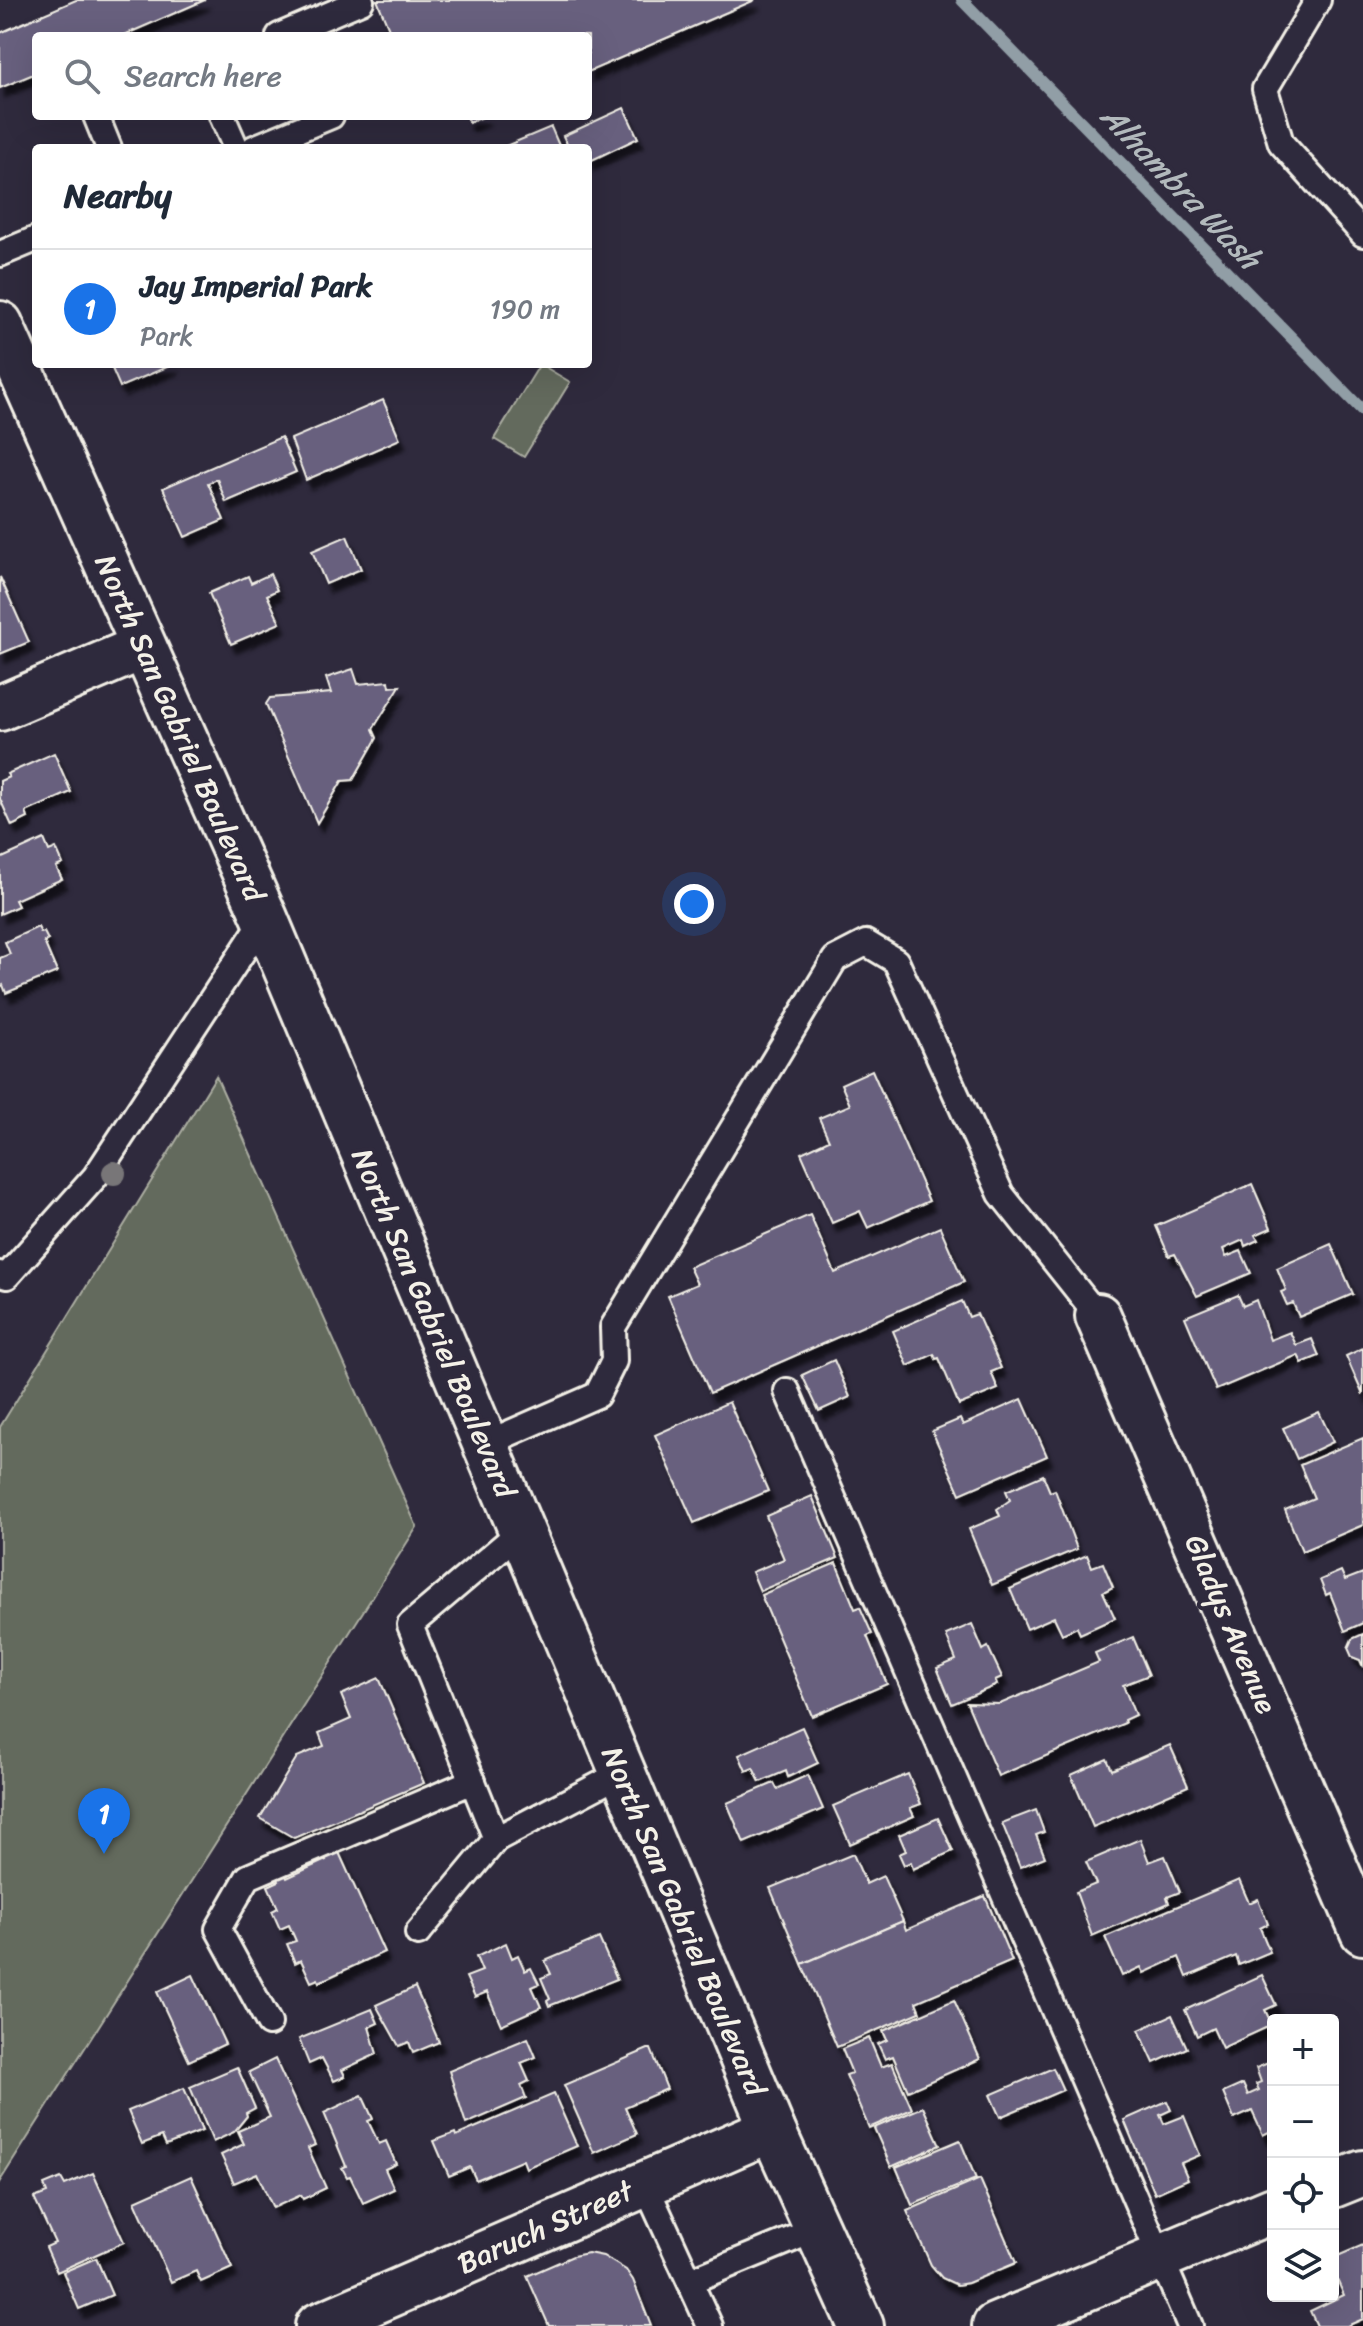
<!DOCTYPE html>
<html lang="en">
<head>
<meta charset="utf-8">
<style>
	:root { --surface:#fff; --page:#f6f6f7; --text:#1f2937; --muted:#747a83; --line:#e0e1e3; --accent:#1a73e8 }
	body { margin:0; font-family:Sriracha,sans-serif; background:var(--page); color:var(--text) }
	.controls { position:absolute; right:24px; bottom:24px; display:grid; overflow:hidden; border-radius:8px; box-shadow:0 8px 32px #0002 }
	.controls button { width:72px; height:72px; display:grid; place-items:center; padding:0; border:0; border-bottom:2px solid var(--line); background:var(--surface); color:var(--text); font:40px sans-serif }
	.you { position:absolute; left:694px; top:904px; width:28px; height:28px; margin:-20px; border:6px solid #fff; border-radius:50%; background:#1a73e8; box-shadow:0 0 0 12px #1a73e833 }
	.badge { display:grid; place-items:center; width:52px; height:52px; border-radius:50%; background:var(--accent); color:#fff; font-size:26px; font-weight:700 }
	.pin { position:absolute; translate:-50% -66px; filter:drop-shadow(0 2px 4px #0008) }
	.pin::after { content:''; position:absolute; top:42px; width:28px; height:24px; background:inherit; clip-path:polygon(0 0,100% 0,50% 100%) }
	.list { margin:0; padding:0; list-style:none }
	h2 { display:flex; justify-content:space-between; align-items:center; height:104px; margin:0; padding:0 32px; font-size:34px }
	h2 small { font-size:26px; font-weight:400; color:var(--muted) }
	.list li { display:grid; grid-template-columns:52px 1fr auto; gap:24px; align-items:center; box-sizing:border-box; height:120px; padding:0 32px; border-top:2px solid var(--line) }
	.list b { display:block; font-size:30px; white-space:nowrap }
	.list p { margin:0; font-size:26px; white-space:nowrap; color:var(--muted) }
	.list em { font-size:26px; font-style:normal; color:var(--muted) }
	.icon { flex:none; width:44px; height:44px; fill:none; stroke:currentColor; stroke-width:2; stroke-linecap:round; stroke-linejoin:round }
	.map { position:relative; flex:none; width:1363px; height:2326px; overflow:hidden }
	.search { position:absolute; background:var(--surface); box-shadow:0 8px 32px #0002; left:32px; top:32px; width:560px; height:88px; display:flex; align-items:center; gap:20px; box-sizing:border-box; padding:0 28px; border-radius:8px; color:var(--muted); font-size:30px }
	.panel { position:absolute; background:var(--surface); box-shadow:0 8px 32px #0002; left:32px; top:144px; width:560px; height:224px; border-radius:8px }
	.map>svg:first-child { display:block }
	.green { fill:#636a5d; stroke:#acaea2; stroke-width:2 }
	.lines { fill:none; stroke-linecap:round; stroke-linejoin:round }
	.stream { stroke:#919ea6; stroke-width:12 }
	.building { fill:#67607e; stroke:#f4f1e8; stroke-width:2; filter:url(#shadow) }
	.service-casing { stroke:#f4f1e8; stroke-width:30 }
	.minor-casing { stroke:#f4f1e8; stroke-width:50 }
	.secondary-casing { stroke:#f4f1e8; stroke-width:50 }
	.service { stroke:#2f2a3d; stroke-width:24 }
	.minor { stroke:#2f2a3d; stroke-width:44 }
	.secondary { stroke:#2f2a3d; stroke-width:44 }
	.tree { fill:#787678 }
	.labels { text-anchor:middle; stroke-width:8; stroke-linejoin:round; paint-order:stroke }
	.street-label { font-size:30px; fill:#f4f1e8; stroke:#2f2a3d }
	.water-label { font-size:32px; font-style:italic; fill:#b2b9bc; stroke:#2f2a3d }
</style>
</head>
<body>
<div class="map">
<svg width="1363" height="2326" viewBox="0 0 1363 2326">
	<defs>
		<filter id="shadow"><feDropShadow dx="5" dy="9" stdDeviation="2" flood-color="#0009"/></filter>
	</defs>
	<rect width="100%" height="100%" fill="#2f2a3d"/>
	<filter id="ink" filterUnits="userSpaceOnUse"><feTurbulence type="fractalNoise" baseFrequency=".0125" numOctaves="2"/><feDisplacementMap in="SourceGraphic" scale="16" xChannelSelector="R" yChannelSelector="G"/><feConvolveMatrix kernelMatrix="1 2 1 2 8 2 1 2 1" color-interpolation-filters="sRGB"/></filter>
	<g filter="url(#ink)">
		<g class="green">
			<path d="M540 364 570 382 524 457 494 439Z"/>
			<path d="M216 1076 417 1527 0 2181V1427Z"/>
		</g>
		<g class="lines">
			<path class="stream" d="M962 0 1363 411"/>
		</g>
		<g class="building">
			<path d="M76 0H205L122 36H36V73L0 88V33Z"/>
			<path d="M377 0H755L588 72V36H431L430 32 421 36H392Z"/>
			<path d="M624 108 638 138 588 162V148H569L563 136Z"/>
			<path d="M466 116H485L469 123Z"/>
			<path d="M551 127 560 148H501Z"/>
			<path d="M110 364H174L120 387Z"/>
			<path d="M383 400 400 439 306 480 291 439Z"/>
			<path d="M281 437 296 472 226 502 217 479 208 483 224 520 185 537 163 488Z"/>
			<path d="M347 536 361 569 326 584 312 551Z"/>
			<path d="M270 574 277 590 267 595 280 623 231 644 209 593 248 576 251 583Z"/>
			<path d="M0 577 29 642 0 654Z"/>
			<path d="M353 669 358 684 389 681 390 687 400 686 373 729 377 738 353 780 342 781 317 823 266 704 270 698 331 693 326 678Z"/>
			<path d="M54 753 71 792 26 812 28 818 12 826 0 799V781L9 777 7 774Z"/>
			<path d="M44 839 49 851 56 848 63 864 56 867 62 879 15 900 18 906 0 914V859Z"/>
			<path d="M38 927 41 933 44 932 48 940 44 942 57 972 6 993 3 985 0 987V958L10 954 5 942Z"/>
			<path d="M872 1070 929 1201 868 1228 860 1211 832 1223 801 1153 829 1140 819 1118 850 1105 841 1084Z"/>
			<path d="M1252 1184 1271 1228 1255 1235 1258 1240 1245 1246 1243 1240 1223 1249 1226 1257 1241 1251 1251 1273 1197 1296 1175 1254 1169 1256 1156 1226Z"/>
			<path d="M810 1215 835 1273 940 1227 964 1282 710 1393 668 1296 697 1284 689 1267Z"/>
			<path d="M1331 1244 1353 1294 1299 1317 1293 1303 1287 1305 1281 1292 1286 1290 1277 1268Z"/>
			<path d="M1238 1295 1243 1306 1256 1300 1270 1340 1290 1332 1296 1345 1312 1339 1319 1356 1302 1363 1298 1355 1216 1390 1185 1317Z"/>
			<path d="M962 1301 969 1317 977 1314 1001 1368 991 1372 998 1389 959 1405 939 1358 936 1359 934 1354 908 1366 893 1331Z"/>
			<path d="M1363 1348V1395L1346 1356Z"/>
			<path d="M834 1360 850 1397 819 1411 802 1375Z"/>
			<path d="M1022 1399 1047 1456 960 1494 932 1431 960 1419 963 1425Z"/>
			<path d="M729 1402 768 1491 694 1523 655 1435Z"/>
			<path d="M1319 1412 1333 1442 1297 1459 1283 1428Z"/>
			<path d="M1363 1438V1525L1302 1551 1285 1510 1314 1498 1300 1465Z"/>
			<path d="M1043 1475 1050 1492 1055 1490 1077 1549 992 1585 969 1529 1000 1516 997 1509 1010 1500 1006 1491Z"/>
			<path d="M812 1496 838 1558 760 1591 752 1572 784 1559 766 1516Z"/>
			<path d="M1087 1555 1092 1567 1103 1563 1113 1587 1103 1592 1115 1618 1080 1634 1077 1627 1062 1634 1054 1617 1027 1629 1010 1589Z"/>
			<path d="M836 1563 855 1609 860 1607 872 1634 867 1636 887 1684 812 1716 761 1595Z"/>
			<path d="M1341 1571 1345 1580 1363 1573V1623L1345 1631 1330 1593 1326 1595 1320 1580Z"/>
			<path d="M972 1624 983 1650 988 1647 1002 1677 995 1680 997 1685 952 1704 937 1668 956 1660 946 1635Z"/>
			<path d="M1363 1634V1667L1360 1660 1352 1657 1348 1648 1352 1639Z"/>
			<path d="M1133 1637 1149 1675 1123 1685 1135 1715 1124 1720 1125 1723 998 1776 967 1703 1000 1704 1099 1662 1095 1653Z"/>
			<path d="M379 1678 424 1783 294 1838 260 1818 297 1757 324 1746 319 1733 351 1719 341 1695Z"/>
			<path d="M802 1727 818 1763 788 1777 786 1771 760 1782 753 1768 746 1771 739 1755Z"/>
			<path d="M1170 1745 1188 1786 1093 1827 1071 1775 1107 1759 1112 1770Z"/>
			<path d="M908 1774 921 1804 910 1808 914 1816 850 1844 833 1806Z"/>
			<path d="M808 1775 823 1809 744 1843 727 1803 774 1783 777 1789Z"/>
			<path d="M1036 1810 1044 1832 1036 1835 1045 1857 1020 1867 1002 1823Z"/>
			<path d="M938 1818 953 1851 913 1869 911 1862 904 1865 899 1854 906 1851 899 1835Z"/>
			<path d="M1140 1839 1149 1862 1165 1856 1180 1892 1167 1897 1169 1903 1092 1936 1076 1892 1096 1884 1086 1862Z"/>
			<path d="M337 1848 384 1952 319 1982 318 1979 311 1982 301 1960 295 1963 287 1944 296 1941 289 1925 280 1929 272 1911 278 1908 268 1886 279 1881 277 1877 285 1873 287 1878 326 1860 323 1854Z"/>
			<path d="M853 1854 866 1884 883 1876 903 1921 802 1964 770 1888Z"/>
			<path d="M1239 1880 1249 1903 1258 1899 1268 1924 1260 1928 1270 1952 1239 1965 1236 1956 1187 1977 1179 1957 1144 1973 1141 1967 1122 1976 1105 1937Z"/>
			<path d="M985 1896 1012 1961 916 2002 920 2012 837 2047 802 1964 903 1921 906 1930Z"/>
			<path d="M599 1938 617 1979 549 2006 547 2001 550 1999 541 1978 551 1974 545 1961Z"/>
			<path d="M506 1943 512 1958 518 1955 525 1971 531 1968 539 1984 532 1987 541 2007 501 2025 487 1992 475 1997 466 1977 482 1971 476 1957Z"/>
			<path d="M193 1975 225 2044 189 2061 157 1992Z"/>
			<path d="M1262 1975 1276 2005 1265 2010 1272 2025 1222 2048 1213 2028 1197 2036 1185 2010Z"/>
			<path d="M415 1987 439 2042 413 2053 409 2042 399 2046 376 2005Z"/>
			<path d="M954 2000 980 2059 908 2091 893 2056 885 2059 878 2044 887 2040 883 2031Z"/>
			<path d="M372 2009 378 2023 369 2027 377 2054 342 2070 345 2076 334 2081 322 2058 309 2064 299 2039Z"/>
			<path d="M1172 2015 1187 2048 1154 2063 1139 2030Z"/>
			<path d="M528 2038 536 2057 521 2063 529 2081 521 2085 526 2098 466 2124 449 2071Z"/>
			<path d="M869 2038 881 2067 892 2063 912 2109 869 2128 846 2075 852 2073 842 2049Z"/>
			<path d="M648 2049H651L667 2089 625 2107 637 2134 594 2153 564 2085Z"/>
			<path d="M275 2059 315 2145 308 2148 326 2188 303 2199 301 2195 273 2208 257 2173 234 2183 221 2155 244 2144 238 2131 270 2117 249 2072Z"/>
			<path d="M1273 2061V2130L1263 2135 1252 2111 1234 2119 1223 2093 1243 2084 1248 2095 1259 2090 1256 2084 1261 2082 1256 2068Z"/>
			<path d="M237 2067 255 2108 246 2113 247 2116 234 2132 213 2142 190 2087Z"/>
			<path d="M1053 2068 1063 2090 1000 2117 990 2095Z"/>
			<path d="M184 2088 202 2131 166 2145 162 2136 142 2144 128 2111Z"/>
			<path d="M554 2094 577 2146 526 2168 523 2160 476 2180 470 2167 449 2176 434 2141 455 2133 456 2136Z"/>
			<path d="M362 2095 373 2119 368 2121 379 2144 386 2141 396 2164 385 2169 394 2189 363 2203 350 2176 347 2177 342 2168 346 2166 324 2113Z"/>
			<path d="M1167 2101 1171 2110 1160 2115 1164 2124 1184 2116 1200 2155 1181 2163 1188 2179 1155 2194 1124 2120Z"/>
			<path d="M923 2107 940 2145 891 2167 874 2128Z"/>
			<path d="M960 2140 976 2179 912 2205 896 2167Z"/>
			<path d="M93 2173 124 2242 57 2272 46 2247 55 2243 34 2198 47 2193 44 2185 61 2178 65 2185Z"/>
			<path d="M191 2176 232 2268 201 2282 196 2271 171 2282 135 2201Z"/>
			<path d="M980 2179 1016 2263 968 2283 957 2285 942 2278 931 2265 907 2211Z"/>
			<path d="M1363 2245V2319L1347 2326H1317L1310 2311 1344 2295 1333 2271V2258Z"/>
			<path d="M588 2253 603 2256 626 2270 633 2280 651 2326H549L527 2276 573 2256Z"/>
			<path d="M96 2258 112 2295 79 2309 63 2272Z"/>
		</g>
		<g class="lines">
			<defs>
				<g id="service">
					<path d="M1318 0 1265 89 1281 143 1363 234"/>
					<path d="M279 36 361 1"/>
					<path d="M96 116 109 148"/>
					<path d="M222 116 236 148"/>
					<path d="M254 148 331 116"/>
					<path d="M0 254 36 239"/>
					<path d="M0 1274 7 1276 95 1177 265 918"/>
					<path d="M787 1391 1190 2326"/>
					<path d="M485 1444 597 1395 614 1361 613 1327 835 959 866 943 896 961 1001 1194 1098 1316"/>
					<path d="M521 1531 410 1625 496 1839 622 1773"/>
					<path d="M418 1933 496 1839"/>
					<path d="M269 2023 218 1929 248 1877 473 1781"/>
					<path d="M645 2184 710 2326"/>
					<path d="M690 2281 817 2229"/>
				</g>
				<g id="minor">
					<path d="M0 708 143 647"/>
					<path d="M1098 1316 1363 1932"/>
					<path d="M1333 2185 1363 2173"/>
					<path d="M318 2326 772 2129"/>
					<path d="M995 2326 1273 2210"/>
				</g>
				<path id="secondary" d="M0 324 265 918 772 2129 861 2326"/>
			</defs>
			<use href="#service" class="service-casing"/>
			<use href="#minor" class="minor-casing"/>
			<use href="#secondary" class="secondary-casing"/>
			<use href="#service" class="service"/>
			<use href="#minor" class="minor"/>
			<use href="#secondary" class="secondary"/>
		</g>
		<circle class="tree" cx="114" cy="1173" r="12"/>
	</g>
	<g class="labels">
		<g class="street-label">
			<text transform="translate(180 728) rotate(66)" y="10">North San Gabriel Boulevard</text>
			<text transform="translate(434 1323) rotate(67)" y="10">North San Gabriel Boulevard</text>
			<text transform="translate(1231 1624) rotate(67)" y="10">Gladys Avenue</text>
			<text transform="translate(684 1921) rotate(67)" y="10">North San Gabriel Boulevard</text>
			<text transform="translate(545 2227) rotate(-24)" y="10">Baruch Street</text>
		</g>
		<g class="water-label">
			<text transform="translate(1181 187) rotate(46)" y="11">Alhambra Wash</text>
		</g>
	</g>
</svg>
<div class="controls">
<button>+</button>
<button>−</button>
<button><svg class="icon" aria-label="locate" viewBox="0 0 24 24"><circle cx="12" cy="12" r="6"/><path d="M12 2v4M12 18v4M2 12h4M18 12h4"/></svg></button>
<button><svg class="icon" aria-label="layers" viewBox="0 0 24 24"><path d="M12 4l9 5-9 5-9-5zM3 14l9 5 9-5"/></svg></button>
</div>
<div class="you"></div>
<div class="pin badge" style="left:104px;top:1854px">1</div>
<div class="search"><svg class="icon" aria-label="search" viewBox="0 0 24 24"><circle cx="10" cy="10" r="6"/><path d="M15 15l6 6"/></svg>Search here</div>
<section class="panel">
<h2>Nearby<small></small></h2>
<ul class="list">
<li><span class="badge">1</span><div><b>Jay Imperial Park</b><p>Park</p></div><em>190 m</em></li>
</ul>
</section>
</div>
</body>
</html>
